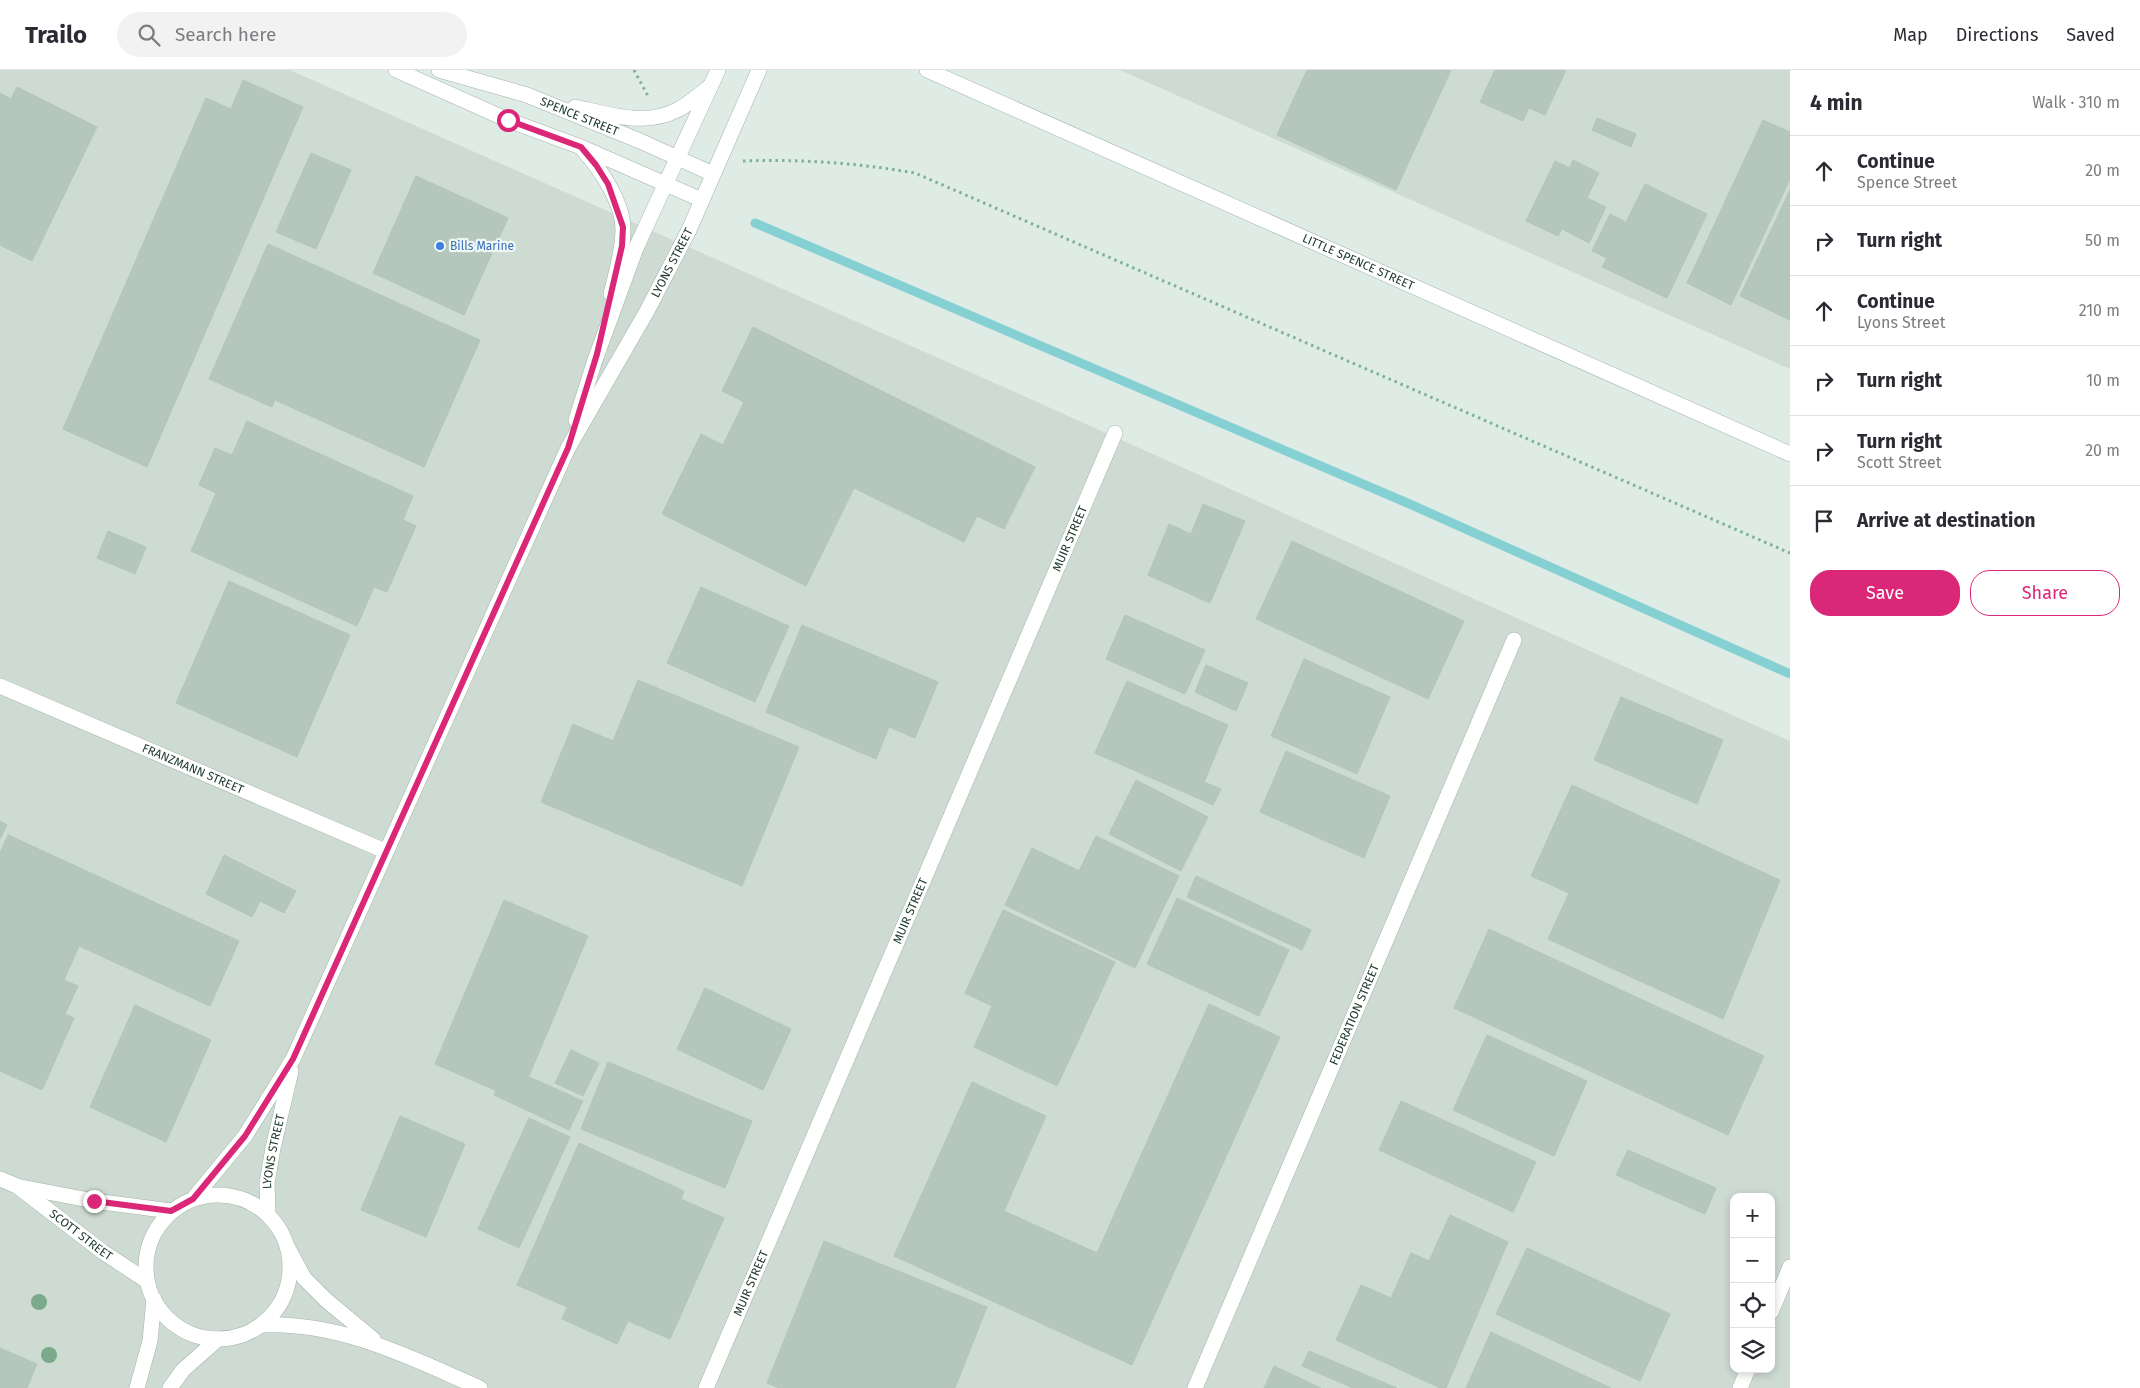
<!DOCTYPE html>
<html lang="en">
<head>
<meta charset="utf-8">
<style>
	:root { --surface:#fff; --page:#f2f2f3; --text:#2b2b33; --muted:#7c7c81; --line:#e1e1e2; --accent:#db2777 }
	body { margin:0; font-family:"Fira Sans",sans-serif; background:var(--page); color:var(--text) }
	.controls { position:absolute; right:15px; bottom:15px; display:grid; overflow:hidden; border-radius:10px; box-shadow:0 2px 8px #0003 }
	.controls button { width:45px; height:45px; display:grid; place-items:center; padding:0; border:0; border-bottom:1px solid var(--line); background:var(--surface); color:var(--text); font:25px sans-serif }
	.stop { position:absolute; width:15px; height:15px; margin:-11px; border:4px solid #db2777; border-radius:50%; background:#fff }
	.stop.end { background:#db2777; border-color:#fff; box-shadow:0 1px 5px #0008 }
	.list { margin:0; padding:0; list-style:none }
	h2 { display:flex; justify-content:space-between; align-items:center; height:65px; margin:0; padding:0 20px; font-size:21px }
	h2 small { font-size:16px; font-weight:400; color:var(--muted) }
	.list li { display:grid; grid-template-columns:32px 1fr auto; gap:15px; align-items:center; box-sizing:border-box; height:70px; padding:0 20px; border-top:1px solid var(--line) }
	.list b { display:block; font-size:19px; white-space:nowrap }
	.list p { margin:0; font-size:16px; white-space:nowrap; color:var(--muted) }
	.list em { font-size:16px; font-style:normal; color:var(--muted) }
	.actions { display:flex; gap:10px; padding:15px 20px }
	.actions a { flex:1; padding:11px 0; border:1px solid var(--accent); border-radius:20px; text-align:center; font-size:18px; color:var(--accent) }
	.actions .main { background:var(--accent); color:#fff }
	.icon { flex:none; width:28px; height:28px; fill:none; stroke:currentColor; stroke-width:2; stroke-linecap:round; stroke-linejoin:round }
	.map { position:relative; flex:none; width:1790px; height:1318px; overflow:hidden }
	header { display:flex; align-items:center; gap:30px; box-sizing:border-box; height:70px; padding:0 25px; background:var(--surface); border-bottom:1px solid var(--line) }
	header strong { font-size:24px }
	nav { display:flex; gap:28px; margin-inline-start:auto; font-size:18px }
	.search { width:350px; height:45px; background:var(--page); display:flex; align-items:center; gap:12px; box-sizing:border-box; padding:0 18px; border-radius:28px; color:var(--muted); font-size:19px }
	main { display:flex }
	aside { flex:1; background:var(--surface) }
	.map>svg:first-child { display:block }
	.built { fill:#cedbd3; fill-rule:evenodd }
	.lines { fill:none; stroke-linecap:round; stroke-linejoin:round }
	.stream { stroke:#85d0d3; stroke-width:9 }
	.building { fill:#b5c6bd; stroke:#b2c5bb }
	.minor-casing { stroke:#a2b3ab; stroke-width:16 }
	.tertiary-casing { stroke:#a2b3ab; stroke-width:16 }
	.path { stroke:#7eb09b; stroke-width:3; stroke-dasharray:2.5 4; stroke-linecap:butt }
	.minor { stroke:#fff; stroke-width:15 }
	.tertiary { stroke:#fff; stroke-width:15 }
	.tree { fill:#7aaa89 }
	.route { stroke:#db2777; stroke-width:6 }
	.shop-dot { fill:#3f7fe0; stroke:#f0f8f3; stroke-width:2 }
	.labels { text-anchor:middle; stroke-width:4.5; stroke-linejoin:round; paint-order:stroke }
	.street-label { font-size:12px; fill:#203c31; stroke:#f0f8f3 }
	.shop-label { font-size:12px; fill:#366cbe; stroke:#f0f8f3; text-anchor:start }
</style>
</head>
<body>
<header>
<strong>Trailo</strong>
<div class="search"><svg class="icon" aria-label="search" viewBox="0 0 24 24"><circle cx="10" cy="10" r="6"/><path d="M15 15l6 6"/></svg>Search here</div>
<nav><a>Map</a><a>Directions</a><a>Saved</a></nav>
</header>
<main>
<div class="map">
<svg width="1790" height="1318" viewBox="0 0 1790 1318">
	<rect width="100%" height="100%" fill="#dfebe5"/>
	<g class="built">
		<path d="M0 0H290L1008 319 1790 671V1318H0ZM1734 1127H1771V1299H1734Z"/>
		<path d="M1120 0H1790V299Z"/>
	</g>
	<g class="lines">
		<path class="stream" d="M755 153 1412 435 1790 604"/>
	</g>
	<g class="building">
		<path d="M1307 0H1451L1396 120 1277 65Z"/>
		<path d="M1495 0H1566L1545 45 1529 38 1523 51 1480 32Z"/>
		<path d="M243 10 303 37 147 397 63 359 206 28 231 39Z"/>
		<path d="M17 17 97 57 32 191 0 175V23L11 29Z"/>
		<path d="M1597 48 1636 64 1631 77 1592 60Z"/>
		<path d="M1763 50 1790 62V109L1731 235 1687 213Z"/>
		<path d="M311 83 351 100 316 179 276 162Z"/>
		<path d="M1573 90 1599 103 1587 128 1606 137 1589 173 1562 159 1558 166 1526 151 1555 91 1570 98Z"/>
		<path d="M416 106 508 148 464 245 373 203Z"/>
		<path d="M1645 114 1707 144 1667 228 1602 197 1607 188 1592 181 1610 144 1626 152Z"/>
		<path d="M1790 120V250L1740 226Z"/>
		<path d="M268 174 480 270 424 397 275 330 272 337 209 309Z"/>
		<path d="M753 257 1035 397 1004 459 977 446 964 472 854 418 806 516 662 444 701 364 723 375 744 332 722 321Z"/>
		<path d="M247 351 413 426 403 450 416 456 387 522 374 517 357 556 191 481 216 423 199 415 215 378 232 385Z"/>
		<path d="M1203 434 1245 451 1210 533 1148 505 1169 454 1191 464Z"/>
		<path d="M108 461 146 477 135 504 97 488Z"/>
		<path d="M1292 471 1464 551 1428 629 1256 549Z"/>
		<path d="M229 511 350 565 297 687 176 633Z"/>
		<path d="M701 517 789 556 755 632 667 593Z"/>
		<path d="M1125 545 1205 580 1185 624 1106 589Z"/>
		<path d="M802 555 938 612 915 668 889 657 876 689 766 642Z"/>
		<path d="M1304 589 1390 627 1357 704 1271 666Z"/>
		<path d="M1206 595 1248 613 1236 641 1195 622Z"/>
		<path d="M638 610 799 677 742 816 541 732 573 654 613 671Z"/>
		<path d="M1127 611 1228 655 1204 712 1221 719 1213 735 1095 683Z"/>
		<path d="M1621 627 1723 670 1697 734 1594 690Z"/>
		<path d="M1286 681 1390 726 1364 788 1260 742Z"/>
		<path d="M1136 710 1208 747 1181 801 1109 764Z"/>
		<path d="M1572 715 1780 810 1723 949 1548 869 1569 823 1531 806Z"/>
		<path d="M0 751 7 755 0 769Z"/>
		<path d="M8 765 239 871 210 936 79 876 64 910 78 916 65 944 74 948 42 1020 0 1001V783Z"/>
		<path d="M1096 766 1179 806 1162 841 1079 801Z"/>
		<path d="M1032 778 1162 841 1135 898 1005 835Z"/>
		<path d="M224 785 296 821 284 843 260 831 252 847 206 824Z"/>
		<path d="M1196 806 1311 860 1302 880 1187 827Z"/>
		<path d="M1177 828 1289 880 1259 946 1147 894Z"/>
		<path d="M504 830 588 866 529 1006 507 997 497 1021 435 994Z"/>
		<path d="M1003 840 1115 892 1057 1016 974 977 992 936 965 923Z"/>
		<path d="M1489 859 1764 986 1728 1065 1454 938Z"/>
		<path d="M705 918 791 959 763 1020 677 979Z"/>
		<path d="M1209 934 1280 967 1132 1295 894 1186 972 1012 1046 1046 1004 1141 1097 1183Z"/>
		<path d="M135 935 211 970 166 1072 90 1037Z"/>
		<path d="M1487 965 1587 1011 1554 1086 1453 1040Z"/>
		<path d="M571 980 599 993 583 1026 555 1013Z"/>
		<path d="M608 992 752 1051 725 1118 581 1059Z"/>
		<path d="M507 997 583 1031 569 1060 494 1025Z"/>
		<path d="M1401 1031 1536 1092 1513 1142 1379 1080Z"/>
		<path d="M400 1046 465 1074 426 1167 361 1140Z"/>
		<path d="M529 1048 570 1067 519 1178 478 1159Z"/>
		<path d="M579 1073 629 1096 567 1237 517 1215Z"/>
		<path d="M1628 1080 1716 1118 1705 1144 1616 1105Z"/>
		<path d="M629 1096 684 1121 681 1129 724 1148 670 1269 628 1251 617 1274 562 1249Z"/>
		<path d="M1450 1145 1508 1172 1446 1318H1440L1336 1270 1361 1215 1391 1228 1411 1183 1429 1191Z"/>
		<path d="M824 1171 987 1237 955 1318H779L767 1313Z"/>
		<path d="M1527 1178 1670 1244 1640 1311 1496 1244Z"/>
		<path d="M1491 1262 1611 1318H1466Z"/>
		<path d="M0 1278 37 1294 27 1318H0Z"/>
		<path d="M1309 1281 1397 1318H1353L1302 1296Z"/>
		<path d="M1274 1296 1321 1318H1264Z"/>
	</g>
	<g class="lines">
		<defs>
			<g id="minor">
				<path id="s1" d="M927 0 1790 384"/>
				<path id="s2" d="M0 616 385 781"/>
				<path id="s3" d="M0 1109 17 1116 103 1182 147 1211"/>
				<path d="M21 1117 94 1131 171 1141"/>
				<path d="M288 1178 304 1208 326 1230 373 1269"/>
				<path d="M1771 1242 1790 1197"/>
				<path d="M262 1255C342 1252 409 1287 480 1318"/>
				<path id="s4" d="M706 1318 1115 363"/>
				<path id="s5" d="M1195 1318 1514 570"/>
				<path d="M1740 1318 1748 1299"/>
			</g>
			<g id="tertiary">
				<path d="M396 0 508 50 581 77 702 130"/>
				<path id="s6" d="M439 0 527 25 640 71 713 104"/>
				<path d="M575 37C608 44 645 57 677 40 689 34 699 25 709 17"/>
				<path d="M584 81C601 100 623 133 623 159 623 181 616 203 611 224"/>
				<path d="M576 350 595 290 636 178 718 0"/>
				<circle cx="218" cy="1197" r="72"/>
				<path id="s7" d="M193 1129 245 1066 293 989 568 378 647 241 689 160 759 0"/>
				<path id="s8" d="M268 1145 267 1113 273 1078 291 1001"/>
				<path d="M137 1318 150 1271 154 1229"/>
				<path d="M170 1318 183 1300 218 1269"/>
			</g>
		</defs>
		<use href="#minor" class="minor-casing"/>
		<use href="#tertiary" class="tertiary-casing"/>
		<g class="path">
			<path d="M634 0 648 26"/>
			<path d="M743 91C801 89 858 93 915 103L1790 483"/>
		</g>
		<use href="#minor" class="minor"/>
		<use href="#tertiary" class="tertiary"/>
	</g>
	<g class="tree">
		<circle cx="39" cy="1232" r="8"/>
		<circle cx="49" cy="1285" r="8"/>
	</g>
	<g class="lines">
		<path class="route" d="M94 1131 171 1141 193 1129 245 1066 293 989 568 378 597 284 622 176 623 157 608 114 596 95 581 77 508 50"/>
	</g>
	<circle class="shop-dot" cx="440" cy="176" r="5"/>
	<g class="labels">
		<g class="street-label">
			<text dy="4" stroke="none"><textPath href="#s6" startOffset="148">SPENCE STREET</textPath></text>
			<text dy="4" stroke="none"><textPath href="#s1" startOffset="472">LITTLE SPENCE STREET</textPath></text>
			<text dy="4" stroke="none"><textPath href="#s7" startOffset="1055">LYONS STREET</textPath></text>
			<text dy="4" stroke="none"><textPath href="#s4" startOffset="924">MUIR STREET</textPath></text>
			<text dy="4" stroke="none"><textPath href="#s2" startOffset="210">FRANZMANN STREET</textPath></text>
			<text dy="4" stroke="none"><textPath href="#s4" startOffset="519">MUIR STREET</textPath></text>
			<text dy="4" stroke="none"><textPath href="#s5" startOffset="406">FEDERATION STREET</textPath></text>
			<text dy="4" stroke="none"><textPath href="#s8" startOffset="64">LYONS STREET</textPath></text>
			<text dy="4" stroke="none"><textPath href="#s3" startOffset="99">SCOTT STREET</textPath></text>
			<text dy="4" stroke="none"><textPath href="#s4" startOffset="114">MUIR STREET</textPath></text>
		</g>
		<g class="shop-label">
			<text x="450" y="180">Bills Marine</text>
		</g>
	</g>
</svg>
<div class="controls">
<button>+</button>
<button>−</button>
<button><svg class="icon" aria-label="locate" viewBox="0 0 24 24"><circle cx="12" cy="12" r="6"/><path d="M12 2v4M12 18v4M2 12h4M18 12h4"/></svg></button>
<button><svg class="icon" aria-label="layers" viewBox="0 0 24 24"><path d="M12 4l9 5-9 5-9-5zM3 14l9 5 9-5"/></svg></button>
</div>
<div class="stop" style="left:508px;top:50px"></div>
<div class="stop end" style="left:94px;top:1131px"></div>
</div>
<aside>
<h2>4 min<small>Walk · 310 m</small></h2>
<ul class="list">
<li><svg class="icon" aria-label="ahead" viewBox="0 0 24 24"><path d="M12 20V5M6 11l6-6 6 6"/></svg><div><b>Continue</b><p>Spence Street</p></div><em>20 m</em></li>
<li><svg class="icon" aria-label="right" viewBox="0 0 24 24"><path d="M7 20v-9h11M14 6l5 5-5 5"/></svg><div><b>Turn right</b></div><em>50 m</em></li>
<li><svg class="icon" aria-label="ahead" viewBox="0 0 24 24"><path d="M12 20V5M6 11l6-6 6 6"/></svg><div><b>Continue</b><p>Lyons Street</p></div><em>210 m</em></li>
<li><svg class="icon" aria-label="right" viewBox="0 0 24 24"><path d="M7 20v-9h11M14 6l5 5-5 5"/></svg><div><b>Turn right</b></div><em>10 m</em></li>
<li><svg class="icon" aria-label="right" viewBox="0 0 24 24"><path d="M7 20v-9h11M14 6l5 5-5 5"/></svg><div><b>Turn right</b><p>Scott Street</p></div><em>20 m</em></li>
<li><svg class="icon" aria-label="arrive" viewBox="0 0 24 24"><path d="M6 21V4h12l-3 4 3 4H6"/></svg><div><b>Arrive at destination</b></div></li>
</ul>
<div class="actions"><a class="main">Save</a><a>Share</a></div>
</aside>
</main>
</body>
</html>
